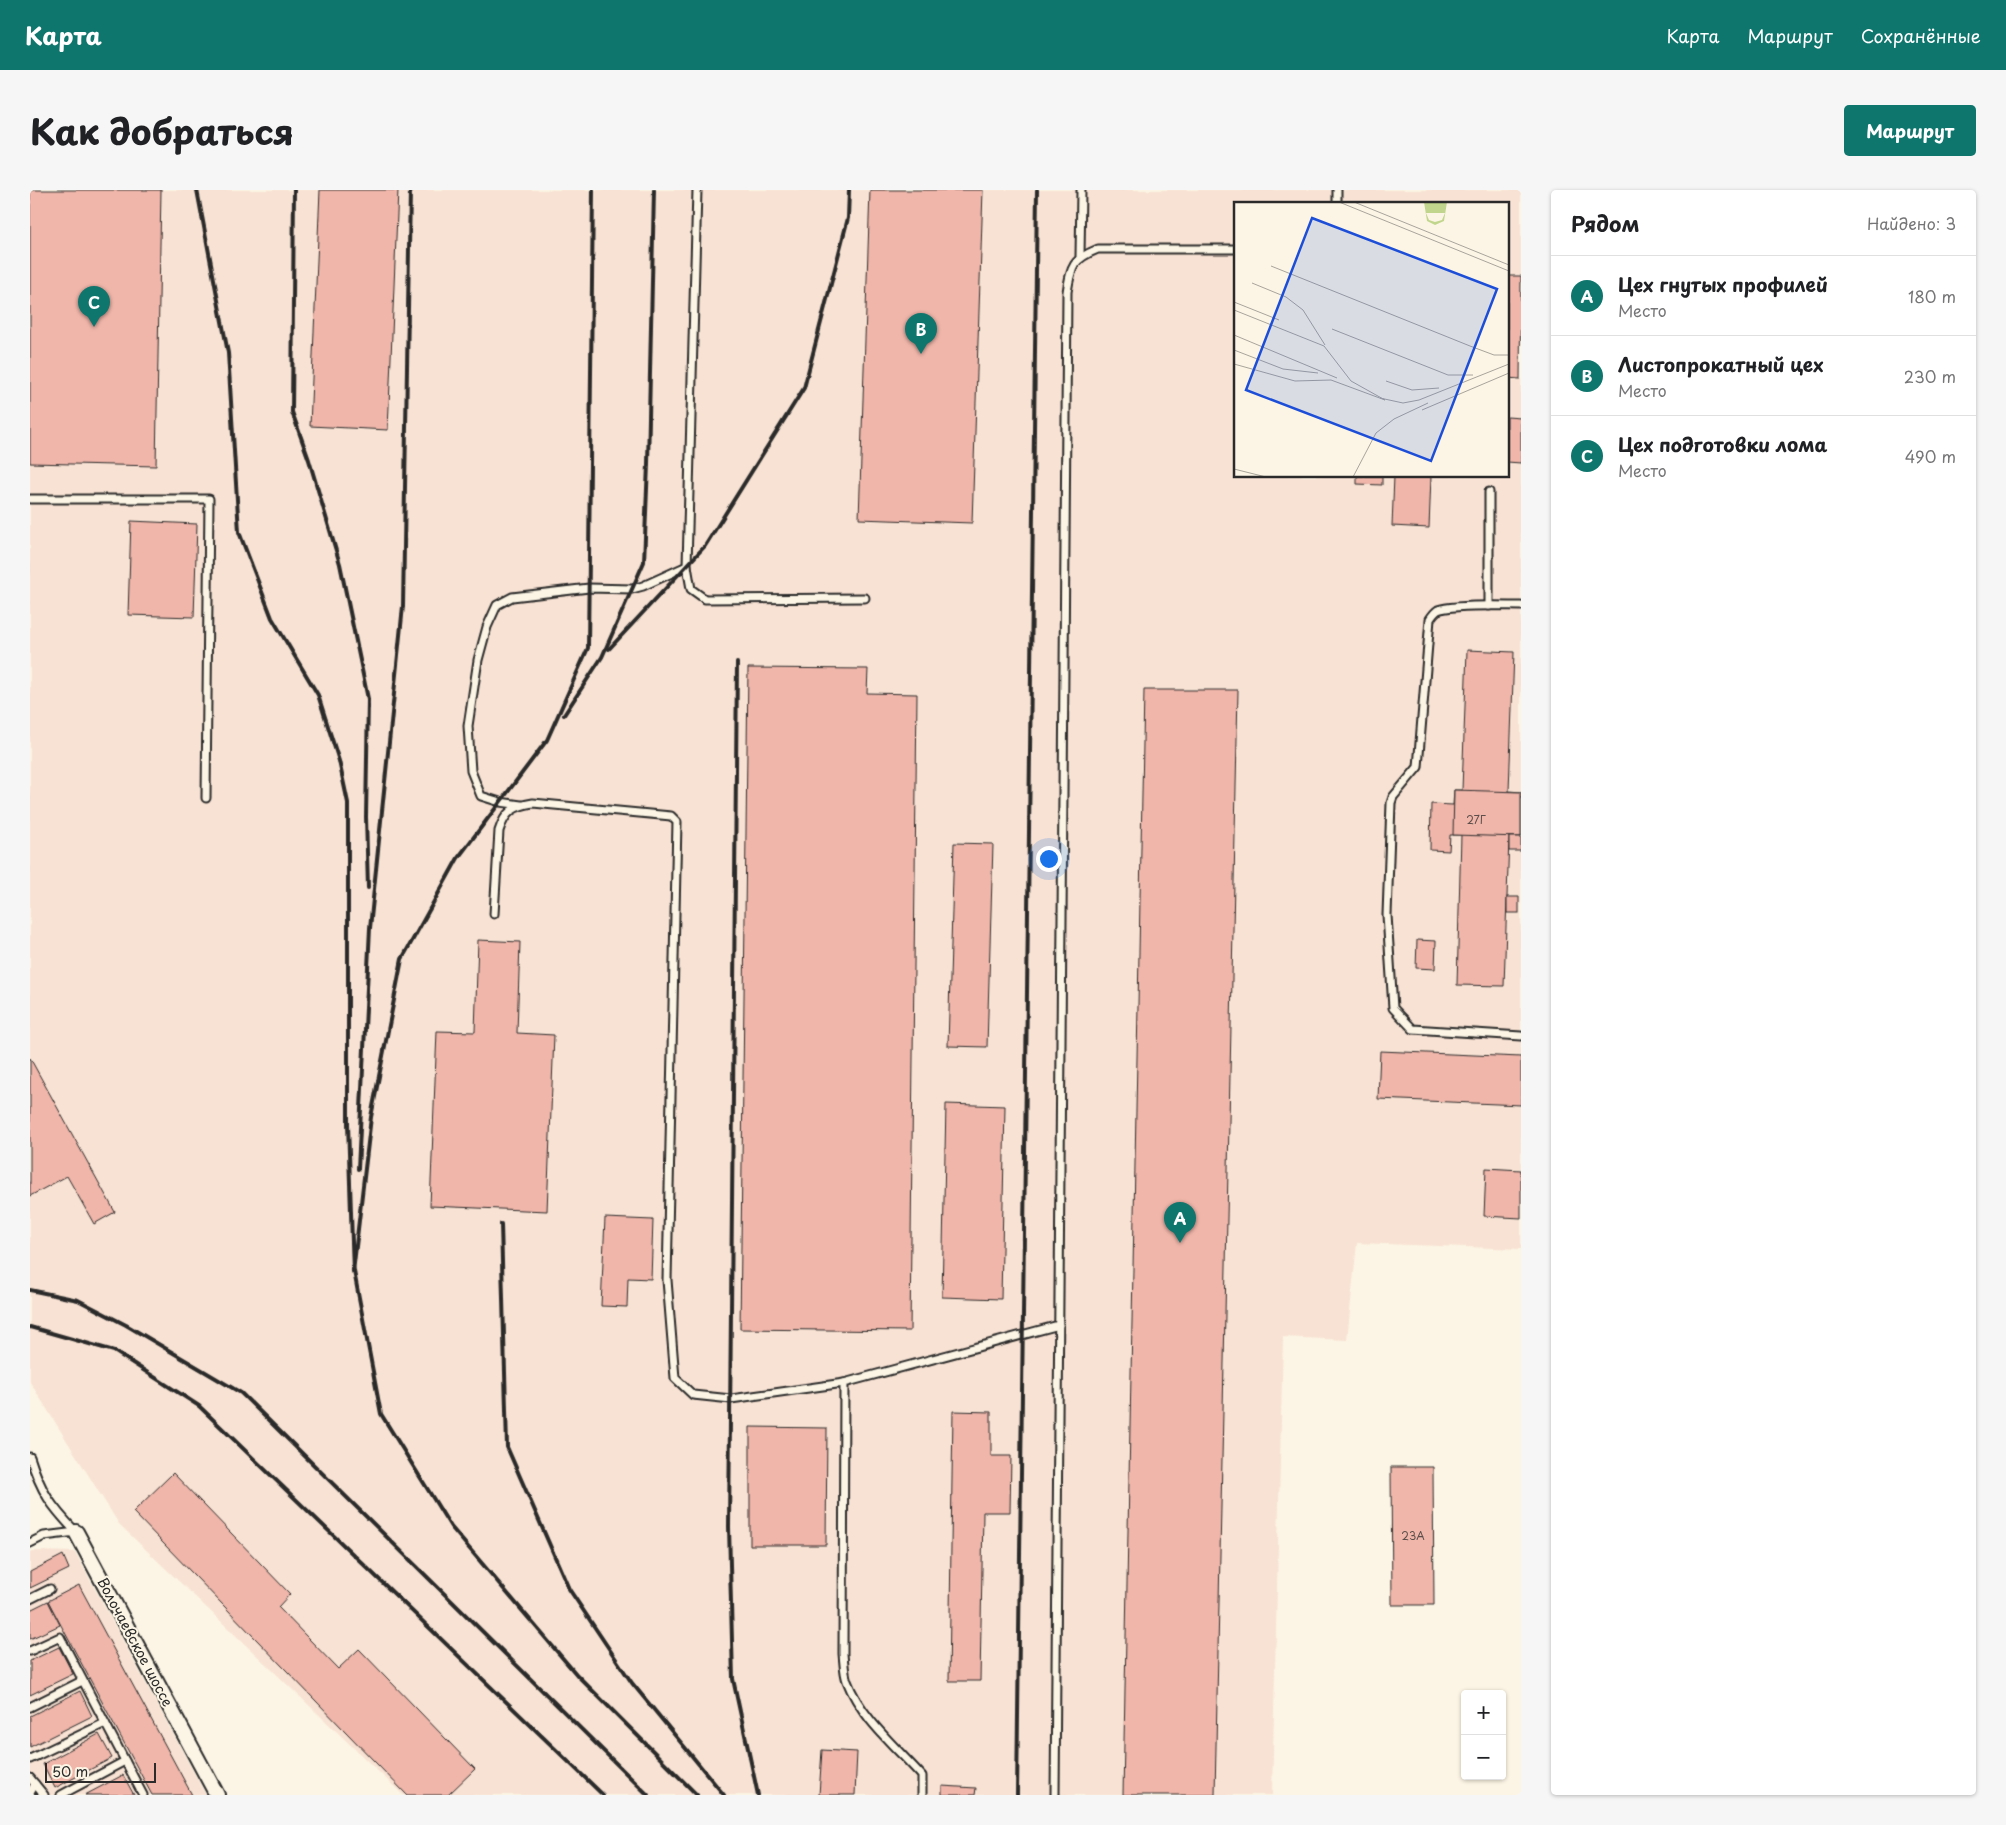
<!DOCTYPE html>
<html lang="ru">
<head>
<meta charset="utf-8">
<style>
	:root { --surface:#fff; --page:#f6f6f6; --text:#202124; --muted:#757577; --line:#e0e0e0; --accent:#0f766e }
	body { margin:0; font-family:"Playpen Sans",sans-serif; background:var(--page); color:var(--text) }
	.controls { position:absolute; right:15px; bottom:15px; display:grid; overflow:hidden; border-radius:5px; box-shadow:0 1px 4px #0004 }
	.controls button { width:45px; height:45px; display:grid; place-items:center; padding:0; border:0; border-bottom:1px solid var(--line); background:var(--surface); color:var(--text); font:25px sans-serif }
	.scale { position:absolute; left:15px; bottom:12px; width:111px; box-sizing:border-box; padding-left:5px; border:2px solid #2b2b2b; border-top:0; font-size:14px; line-height:18px; white-space:nowrap; color:#2b2b2b; -webkit-text-stroke:4px #fcf5e5; paint-order:stroke }
	.you { position:absolute; left:1018px; top:668px; width:18px; height:18px; margin:-12px; border:4px solid #fff; border-radius:50%; background:#1a73e8; box-shadow:0 0 0 8px #1a73e833 }
	.badge { display:grid; place-items:center; width:32px; height:32px; border-radius:50%; background:var(--accent); color:#fff; font-size:16px; font-weight:700 }
	.pin { position:absolute; translate:-50% -41px; filter:drop-shadow(0 1px 2px #0008) }
	.pin::after { content:''; position:absolute; top:26px; width:18px; height:15px; background:inherit; clip-path:polygon(0 0,100% 0,50% 100%) }
	.list { margin:0; padding:0; list-style:none }
	h2 { display:flex; justify-content:space-between; align-items:center; height:65px; margin:0; padding:0 20px; font-size:21px }
	h2 small { font-size:16px; font-weight:400; color:var(--muted) }
	.list li { display:grid; grid-template-columns:32px 1fr auto; gap:15px; align-items:center; box-sizing:border-box; height:80px; padding:0 20px; border-top:1px solid var(--line) }
	.list b { display:block; font-size:19px; white-space:nowrap }
	.list p { margin:0; font-size:16px; white-space:nowrap; color:var(--muted) }
	.list em { font-size:16px; font-style:normal; color:var(--muted) }
	.map { position:relative; flex:none; width:1491px; height:1605px; overflow:hidden; border-radius:5px }
	header { display:flex; align-items:center; gap:30px; box-sizing:border-box; height:70px; padding:0 25px; background:var(--accent); color:#fff }
	header strong { font-size:24px }
	nav { display:flex; gap:28px; margin-inline-start:auto; font-size:18px }
	.intro { display:flex; align-items:center; justify-content:space-between; box-sizing:border-box; height:120px; padding:0 30px }
	h1 { margin:0; font-size:35px }
	.button { padding:12px 22px; border-radius:5px; background:var(--accent); color:#fff; font-size:18px; font-weight:700 }
	main { display:flex; gap:30px; padding:0 30px }
	aside { flex:1; background:var(--surface); border-radius:5px; box-shadow:0 1px 4px #0004 }
	.map>svg:first-child { display:block }
	.built { fill:#f8e2d3; fill-rule:evenodd }
	.building { fill:#f0b6aa; stroke:#2b2b2b }
	.lines { fill:none; stroke-linecap:round; stroke-linejoin:round }
	.lane-casing { stroke:#2b2b2b; stroke-width:11 }
	.street-casing { stroke:#2b2b2b; stroke-width:18 }
	.lane { stroke:#fcf5e5; stroke-width:7 }
	.street { stroke:#fcf5e5; stroke-width:14 }
	.rail { stroke:#2b2b2b; stroke-width:4 }
	.labels { text-anchor:middle; stroke-width:4; stroke-linejoin:round; paint-order:stroke }
	.number-label { font-size:11px; fill:#5c4e4b }
	.street-label { font-size:14px; fill:#2b2b2b; stroke:#fcf5e5 }
	.inset-road { fill:none; stroke:#a8a49b; stroke-width:1 }
	.view { fill:#1d4ed8; fill-opacity:0.15; stroke:#1d4ed8; stroke-width:2.5 }
	.inset-edge { fill:none; stroke:#2b2b2b; stroke-width:2.5 }
</style>
</head>
<body>
<header>
<strong>Карта</strong>
<nav><a>Карта</a><a>Маршрут</a><a>Сохранённые</a></nav>
</header>
<div class="intro"><h1>Как добраться</h1><a class="button">Маршрут</a></div>
<main>
<div class="map">
<svg width="1491" height="1605" viewBox="0 0 1491 1605">
	<rect width="100%" height="100%" fill="#fcf5e5"/>
	<filter id="ink" filterUnits="userSpaceOnUse"><feTurbulence type="fractalNoise" baseFrequency=".02" numOctaves="2"/><feDisplacementMap in="SourceGraphic" scale="10" xChannelSelector="R" yChannelSelector="G"/><feConvolveMatrix kernelMatrix="1 2 1 2 8 2 1 2 1" color-interpolation-filters="sRGB"/></filter>
	<g filter="url(#ink)">
		<g class="built">
			<path d="M0 0H1491V1059L1327 1053 1317 1150 1253 1147 1242 1605H373L89 1334 0 1192ZM1205 14H1477V286H1205Z"/>
			<path d="M2 1361 45 1362 176 1605H0V1362Z"/>
		</g>
		<g class="building">
			<path d="M0 0H131L126 276 0 273Z"/>
			<path d="M290 0H368L358 240 280 236Z"/>
			<path d="M840 0H953L942 333 829 329Z"/>
			<path d="M1477 86H1491L1490 189 1477 188Z"/>
			<path d="M1477 227 1491 228V273L1477 272Z"/>
			<path d="M1327 286H1352V295L1327 294Z"/>
			<path d="M1364 286H1401L1399 338 1362 336Z"/>
			<path d="M101 331 167 334 164 427 98 425Z"/>
			<path d="M1437 460 1484 462 1479 601 1491 602V647H1479L1474 796 1427 795 1431 645H1420L1419 661 1400 660 1401 614 1423 615 1424 600H1432Z"/>
			<path d="M718 478 838 479 837 503 887 504 880 1141 710 1139Z"/>
			<path d="M1114 500H1208L1185 1605H1093Z"/>
			<path d="M1424 600 1491 602V647L1423 645Z"/>
			<rect x="1479" y="647" width="12" height="14"/>
			<path d="M924 653 963 654 957 857 918 856Z"/>
			<rect x="1477" y="707" width="12" height="16"/>
			<path d="M448 750 490 752 487 843 524 845 517 1021 400 1016 407 841 445 842Z"/>
			<path d="M1387 750 1406 751 1405 779 1386 778Z"/>
			<path d="M1350 861 1491 867V915L1348 909Z"/>
			<path d="M0 868 85 1022 64 1034 37 986 0 1006Z"/>
			<path d="M916 914 975 916 971 1109 912 1107Z"/>
			<path d="M1456 978 1491 980V1028L1454 1026Z"/>
			<path d="M575 1028 623 1030 621 1089 598 1088 597 1117 571 1116Z"/>
			<path d="M923 1221 961 1222V1266H981L980 1322H953L950 1491H919Z"/>
			<path d="M720 1237 797 1238 796 1355H720Z"/>
			<path d="M1361 1277H1403L1404 1415H1362Z"/>
			<path d="M143 1283 260 1404 248 1417 308 1479 329 1459 445 1579 418 1605H377L103 1322Z"/>
			<path d="M33 1365 39 1379 0 1398V1382Z"/>
			<path d="M49 1395 162 1605H122L18 1411Z"/>
			<path d="M18 1411 30 1435 0 1449V1420Z"/>
			<path d="M29 1457 43 1484 0 1505V1471Z"/>
			<path d="M50 1501 62 1526 0 1557V1526Z"/>
			<path d="M69 1544 82 1568 25 1598 13 1574Z"/>
			<path d="M792 1560 827 1562 825 1605H789Z"/>
			<path d="M93 1585 104 1605H55Z"/>
			<path d="M912 1596 946 1598 945 1605H912Z"/>
		</g>
		<g class="lines">
			<defs>
				<g id="lane">
					<path d="M667 0 657 376 661 399 675 409 835 408"/>
					<path d="M1307 14V0"/>
					<path d="M1050 66 1051 0"/>
					<path d="M0 309H179L176 608"/>
					<path d="M1459 416V302"/>
					<path d="M1491 416C1473 416 1424 414 1408 420 1405 422 1402 426 1400 429L1388 577 1363 607 1361 613 1357 725 1363 818 1383 839 1491 846"/>
					<path d="M491 615 470 612 451 606 441 581 438 536 448 470 457 437 467 415 482 407 559 398 602 399 613 396 657 376"/>
					<path d="M464 724 469 641C475 622 483 616 503 613L641 626 647 632 637 1090 645 1188 663 1205 701 1209 814 1193"/>
					<path d="M0 1267C11 1302 21 1316 46 1342"/>
					<path d="M0 1353 14 1346 46 1342"/>
					<path d="M0 1409 20 1399"/>
					<path d="M0 1461 30 1447 113 1605"/>
					<path d="M0 1517 52 1491"/>
					<path d="M0 1569 75 1533"/>
					<path d="M0 1588 14 1605"/>
					<path d="M0 1603 5 1594"/>
					<path d="M31 1605 95 1571"/>
					<path d="M892 1605V1586C866 1557 831 1528 817 1491 814 1483 814 1473 813 1464L814 1193 1029 1135"/>
					<path d="M1025 1605 1037 102C1041 76 1043 69 1068 59H1205"/>
				</g>
				<path id="street" d="M46 1342 187 1605"/>
			</defs>
			<use href="#lane" class="lane-casing"/>
			<use href="#street" class="street-casing"/>
			<use href="#lane" class="lane"/>
			<use href="#street" class="street"/>
			<g class="rail">
				<path d="M167 0 198 163 209 342 242 428 288 505 309 571 318 613V934L323 1082 341 927 372 769 428 668 517 550 558 458 563 0"/>
				<path d="M264 0 262 222 279 270 310 374 338 509 336 627 338 698"/>
				<path d="M579 459 675 356 774 198 818 28 819 0"/>
				<path d="M707 473 699 1337 703 1489 728 1605"/>
				<path d="M534 525 572 467 614 372 618 274 624 0"/>
				<path d="M328 979 340 738 373 416 380 0"/>
				<path d="M471 1034 477 1257 539 1399 602 1493 694 1605"/>
				<path d="M323 1076 351 1224 421 1337 547 1485 667 1605"/>
				<path d="M0 1100 48 1110 96 1135 211 1203 618 1605"/>
				<path d="M0 1137 84 1161 169 1216 573 1605"/>
				<path d="M987 1605 1007 0"/>
			</g>
		</g>
	</g>
	<g class="labels">
		<g class="number-label">
			<text x="1446" y="634">27Г</text>
			<text x="1383" y="1350">23А</text>
		</g>
		<g class="street-label">
			<text transform="translate(105 1452) rotate(62)" y="5">Волочаевское шоссе</text>
		</g>
	</g>
	<g transform="translate(1204 12)">
		<rect width="275" height="275" fill="#fcf5e5"/>
		<path d="M190 0H213L210 19 201 23 193 19ZM192 11H211L208 18 201 20 195 18Z" fill="#c1d68c" fill-rule="evenodd"/>
		<path class="inset-road" d="M105 0 275 69M120 0 275 63M37 64 236 144 260 153H275M18 81 52 95 69 108 91 143M0 100 45 118M0 108 90 144 117 179 151 198 97 178 61 179 0 162M98 127 214 173H239M0 133 103 176M0 148 49 167 84 171M152 179 178 188 205 186M146 196 169 201 185 198 275 162M188 208 275 171M0 267 32 275M119 275 142 231 160 217 194 201"/>
		<path class="view" d="M78 16 263 87 197 259 12 188Z"/>
		<rect width="275" height="275" class="inset-edge"/>
	</g>
</svg>
<div class="controls">
<button>+</button>
<button>−</button>
</div>
<div class="scale">50 m</div>
<div class="you"></div>
<div class="pin badge" style="left:1150px;top:1053px">A</div>
<div class="pin badge" style="left:891px;top:164px">B</div>
<div class="pin badge" style="left:64px;top:137px">C</div>
</div>
<aside>
<h2>Рядом<small>Найдено: 3</small></h2>
<ul class="list">
<li><span class="badge">A</span><div><b>Цех гнутых профилей</b><p>Место</p></div><em>180 m</em></li>
<li><span class="badge">B</span><div><b>Листопрокатный цех</b><p>Место</p></div><em>230 m</em></li>
<li><span class="badge">C</span><div><b>Цех подготовки лома</b><p>Место</p></div><em>490 m</em></li>
</ul>
</aside>
</main>
</body>
</html>
